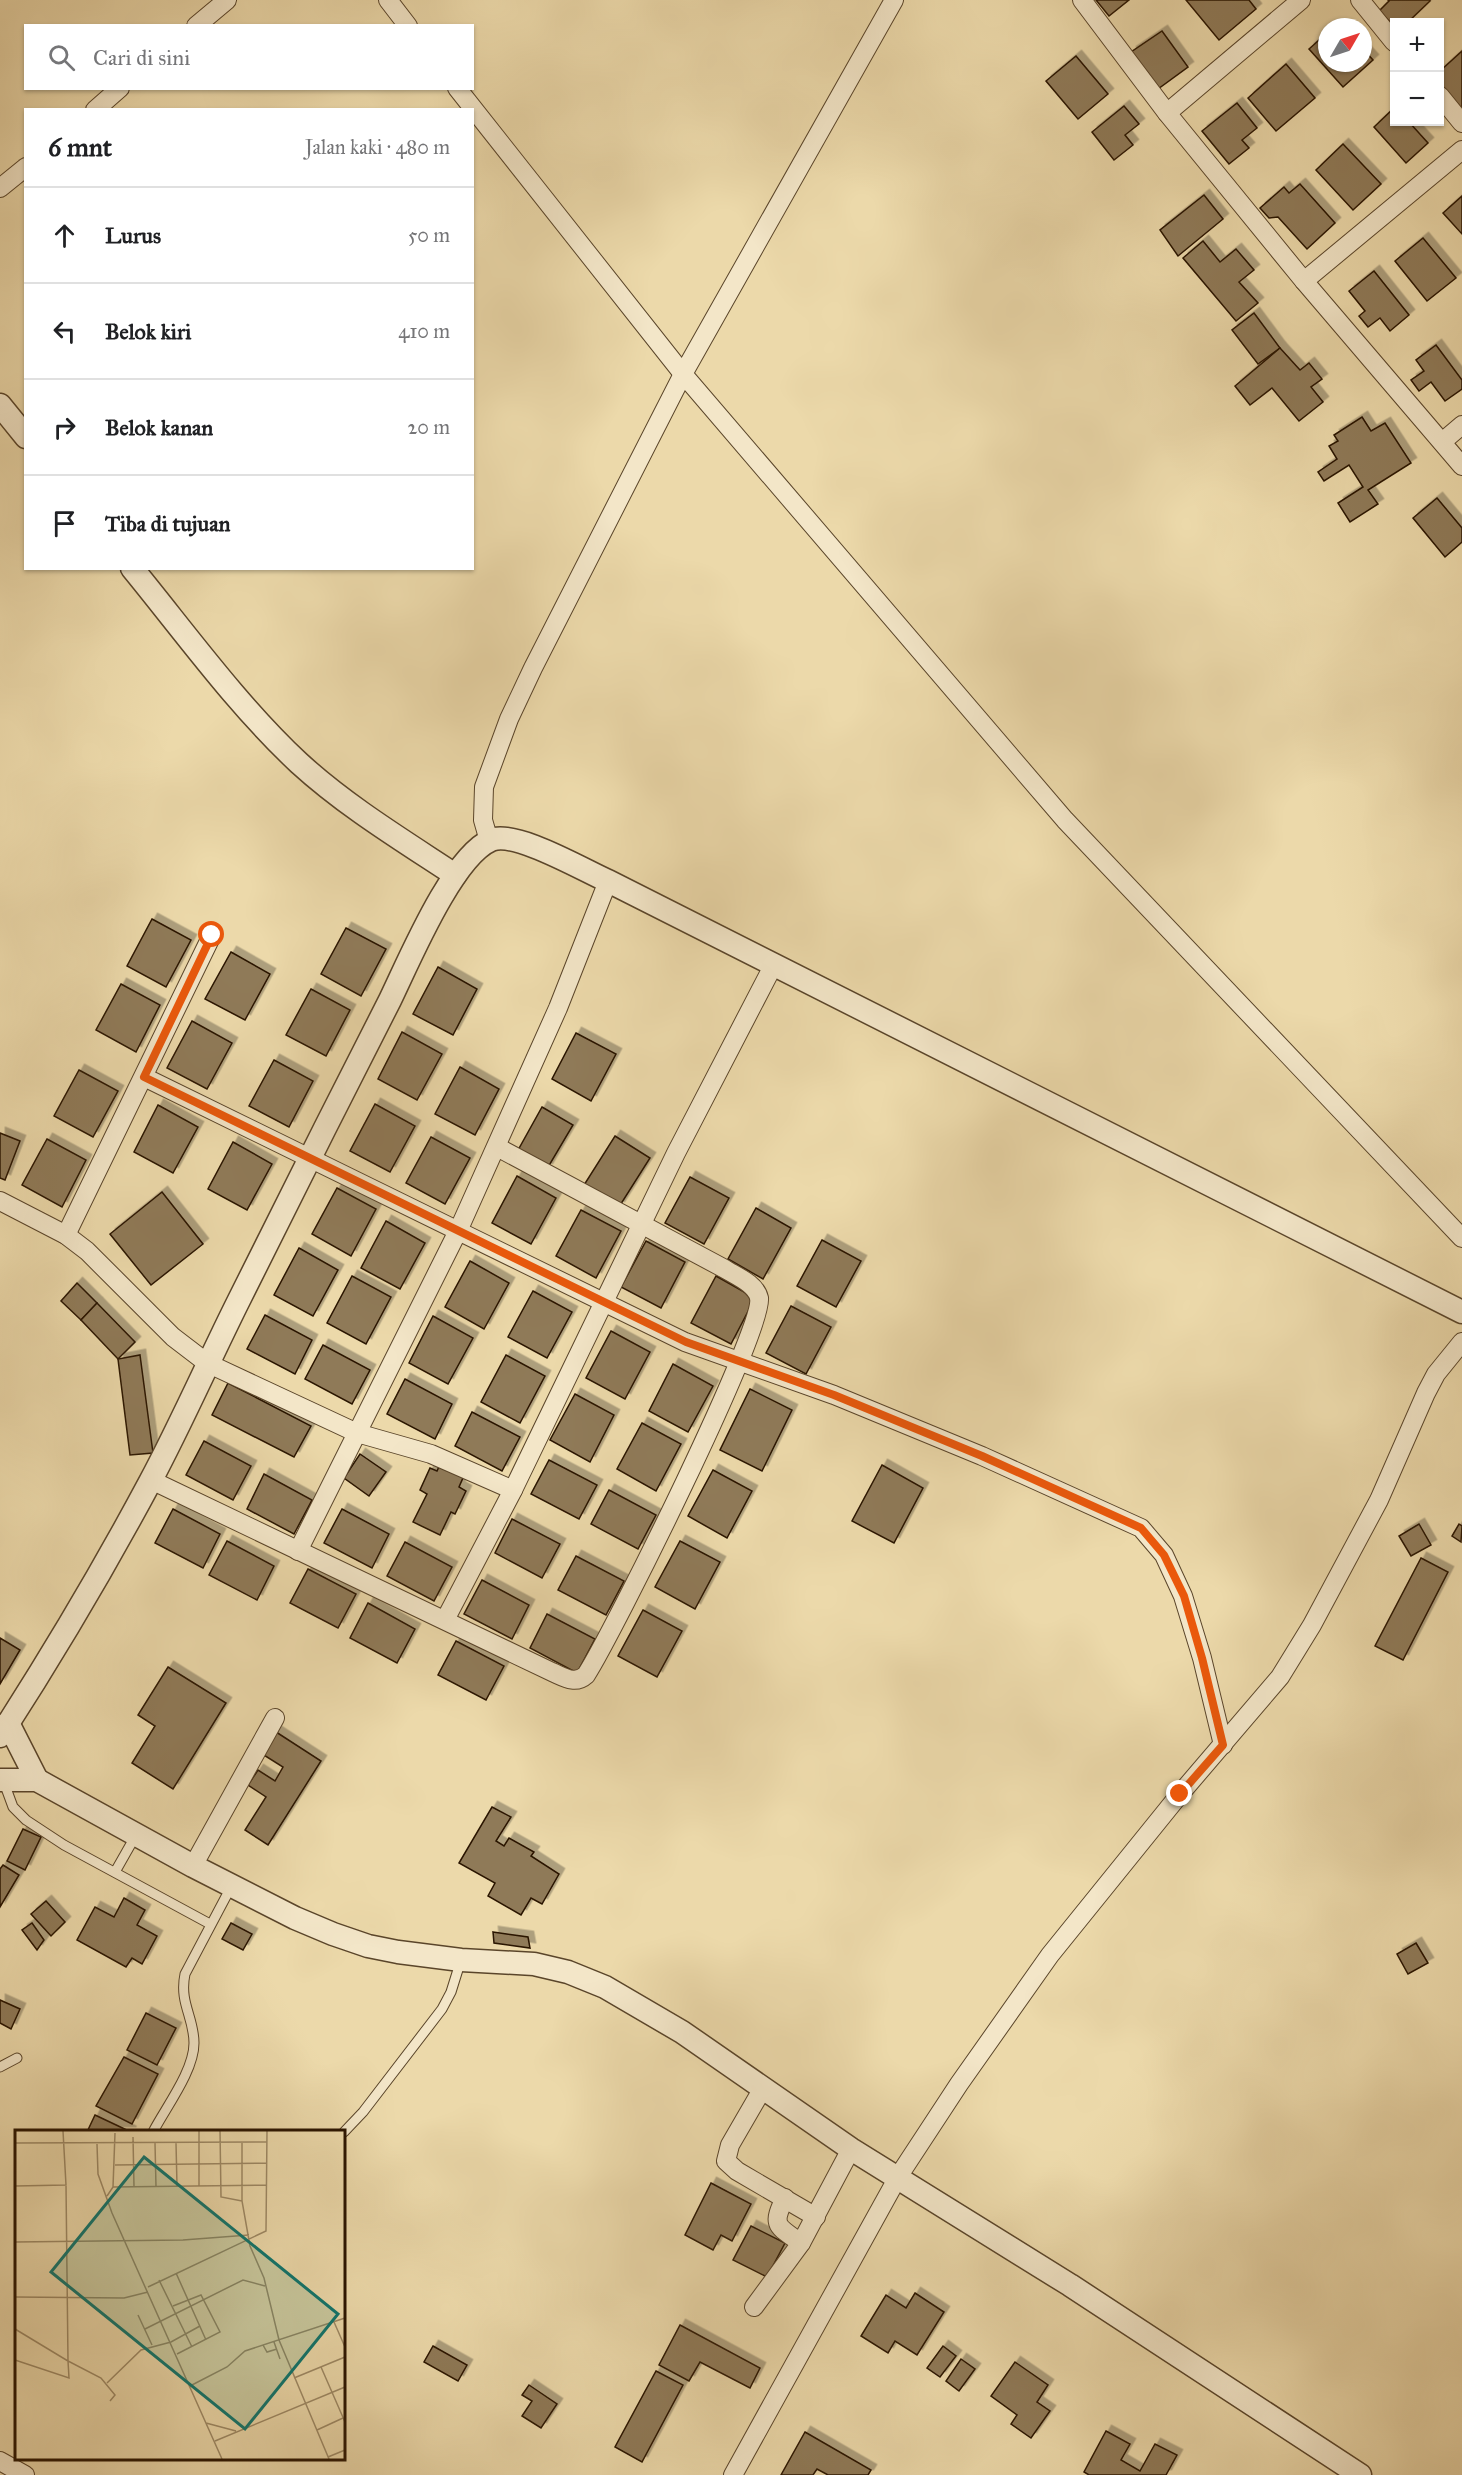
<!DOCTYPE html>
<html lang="id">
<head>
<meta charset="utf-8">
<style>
	:root { --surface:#fff; --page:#f2f2f2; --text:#202124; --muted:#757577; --line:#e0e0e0 }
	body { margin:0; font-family:"IM FELL Great Primer",serif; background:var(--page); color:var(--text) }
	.controls { position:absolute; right:18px; top:18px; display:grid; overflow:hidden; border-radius:0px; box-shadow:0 2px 4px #0004 }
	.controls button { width:54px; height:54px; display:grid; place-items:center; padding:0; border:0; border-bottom:2px solid var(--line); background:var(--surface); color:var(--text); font:30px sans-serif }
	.compass { position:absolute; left:1318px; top:18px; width:54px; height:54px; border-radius:50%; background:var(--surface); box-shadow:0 2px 4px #0004; rotate:51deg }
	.stop { position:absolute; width:18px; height:18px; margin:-14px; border:4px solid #ea580c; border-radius:50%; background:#fff }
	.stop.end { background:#ea580c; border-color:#fff; box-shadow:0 2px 6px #0008 }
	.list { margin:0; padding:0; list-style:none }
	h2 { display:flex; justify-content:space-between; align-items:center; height:78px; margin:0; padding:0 24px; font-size:26px }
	h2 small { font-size:20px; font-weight:400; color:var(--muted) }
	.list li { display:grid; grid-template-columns:39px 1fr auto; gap:18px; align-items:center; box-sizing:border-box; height:96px; padding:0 24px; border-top:2px solid var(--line) }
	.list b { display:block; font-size:22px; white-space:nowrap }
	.list em { font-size:20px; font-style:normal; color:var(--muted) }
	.icon { flex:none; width:33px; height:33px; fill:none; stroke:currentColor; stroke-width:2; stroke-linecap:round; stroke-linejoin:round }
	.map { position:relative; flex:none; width:1462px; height:2475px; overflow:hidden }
	.search { position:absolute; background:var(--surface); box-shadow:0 2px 4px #0004; left:24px; top:24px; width:450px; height:66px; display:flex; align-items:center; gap:15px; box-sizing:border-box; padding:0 21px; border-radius:0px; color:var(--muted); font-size:22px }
	.panel { position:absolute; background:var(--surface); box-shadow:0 2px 4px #0004; left:24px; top:108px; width:450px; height:462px; border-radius:0px }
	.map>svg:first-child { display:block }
	.building { fill:#8f7a58; stroke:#2a1400; stroke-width:1.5; filter:url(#shadow) }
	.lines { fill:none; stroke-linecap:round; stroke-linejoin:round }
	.service-casing { stroke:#5a452a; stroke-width:11 }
	.minor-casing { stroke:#5a452a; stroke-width:20 }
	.tertiary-casing { stroke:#5a452a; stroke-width:25 }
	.service { stroke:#f3e6c8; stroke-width:9 }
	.minor { stroke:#f3e6c8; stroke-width:18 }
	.tertiary { stroke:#f3e6c8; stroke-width:22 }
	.route { stroke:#ea580c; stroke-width:8 }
	.inset-road { fill:none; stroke:#9e8a66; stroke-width:1.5 }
	.view { fill:#0f766e; fill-opacity:0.15; stroke:#0f766e; stroke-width:3 }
	.inset-edge { fill:none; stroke:#2a1400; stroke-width:3 }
</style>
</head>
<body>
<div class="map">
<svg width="1462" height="2475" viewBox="0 0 1462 2475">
	<defs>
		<filter id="shadow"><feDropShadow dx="5.5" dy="-5.5" stdDeviation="0" flood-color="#0004"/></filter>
	</defs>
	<rect width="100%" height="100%" fill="#ecd9aa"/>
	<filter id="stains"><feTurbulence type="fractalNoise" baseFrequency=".00333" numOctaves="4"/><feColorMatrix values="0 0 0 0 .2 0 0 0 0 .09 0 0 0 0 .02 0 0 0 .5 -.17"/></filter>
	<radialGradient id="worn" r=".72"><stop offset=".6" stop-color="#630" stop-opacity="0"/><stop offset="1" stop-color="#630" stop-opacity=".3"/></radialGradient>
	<g class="building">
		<path d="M1096 0H1129L1109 16Z"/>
		<path d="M1186 0H1249L1256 9 1219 40Z"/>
		<path d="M1388 0H1430V1L1408 22H1394V26L1379 11 1389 1Z"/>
		<path d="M1162 31 1188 67 1158 89 1131 52Z"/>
		<path d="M1327 33V63H1363V49L1373 60 1343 87 1309 49Z"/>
		<path d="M1462 51V110L1440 86V71Z"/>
		<path d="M1076 56 1108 94 1078 119 1046 81Z"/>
		<path d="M1286 64 1315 98 1276 131 1248 98Z"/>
		<path d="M1237 103 1257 128 1242 140 1249 148 1229 164 1202 131Z"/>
		<path d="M1124 106 1139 124 1125 135 1133 145 1114 160 1092 132Z"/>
		<path d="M1394 108V122H1409L1428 143 1406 163 1374 127Z"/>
		<path d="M1343 144 1381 184 1353 210 1316 170Z"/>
		<path d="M1300 184 1335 223 1307 249 1278 217 1269 218 1260 208 1284 187 1289 193Z"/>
		<path d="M1204 195 1223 219 1178 256 1160 230Z"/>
		<path d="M1462 196V234L1443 213Z"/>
		<path d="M1423 238 1456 278 1427 301 1395 261Z"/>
		<path d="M1203 241 1220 262 1236 249 1254 270 1239 282 1258 303 1236 321 1183 258Z"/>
		<path d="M1374 271 1409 315 1390 331 1380 318 1368 327 1359 316 1365 311 1349 291Z"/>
		<path d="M1254 313 1280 348 1258 364 1232 330Z"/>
		<path d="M1436 345 1462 380V389L1445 401 1431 382 1419 391 1411 380 1424 371 1416 360Z"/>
		<path d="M1280 348 1300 370 1309 363 1322 379 1311 387 1323 402 1299 421 1272 388 1250 405 1235 386Z"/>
		<path d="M1362 417 1371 431 1385 423 1411 463 1368 490 1378 504 1350 522 1338 503 1363 487 1349 465 1324 481 1318 472 1337 459 1329 446 1338 441 1334 435Z"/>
		<path d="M1437 498 1462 528V542L1445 557 1413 518Z"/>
		<path d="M152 919 191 940 166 987 127 966Z"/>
		<path d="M346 928 386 949 361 996 321 974Z"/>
		<path d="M231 952 270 974 245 1020 205 999Z"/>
		<path d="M438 967 477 989 453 1035 413 1014Z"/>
		<path d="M121 984 160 1005 136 1052 96 1030Z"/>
		<path d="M311 989 350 1010 326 1056 286 1035Z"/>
		<path d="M192 1021 232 1043 207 1089 167 1068Z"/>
		<path d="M402 1032 442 1054 417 1100 378 1079Z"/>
		<path d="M576 1033 616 1054 591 1101 552 1079Z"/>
		<path d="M274 1060 313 1081 289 1127 249 1106Z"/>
		<path d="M460 1067 499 1089 475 1135 435 1114Z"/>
		<path d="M79 1070 118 1091 93 1137 54 1116Z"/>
		<path d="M375 1104 415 1126 390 1172 350 1151Z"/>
		<path d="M158 1105 198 1127 173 1173 134 1152Z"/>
		<path d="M542 1107 573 1125 547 1169 517 1152Z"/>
		<path d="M0 1133 20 1141 5 1180 0 1178Z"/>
		<path d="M615 1136 650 1158 619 1207 584 1185Z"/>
		<path d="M431 1137 470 1158 445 1204 406 1183Z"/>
		<path d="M47 1139 86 1160 62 1207 22 1185Z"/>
		<path d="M233 1142 272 1164 247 1210 208 1189Z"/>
		<path d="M517 1176 556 1198 531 1244 492 1223Z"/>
		<path d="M690 1177 729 1198 704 1244 665 1223Z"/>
		<path d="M337 1188 376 1209 351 1256 312 1234Z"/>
		<path d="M162 1192 203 1244 151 1285 110 1234Z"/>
		<path d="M756 1208 791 1228 763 1279 728 1259Z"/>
		<path d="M581 1210 621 1231 596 1278 556 1256Z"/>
		<path d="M386 1221 425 1243 400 1289 361 1268Z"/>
		<path d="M822 1240 861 1261 836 1307 797 1286Z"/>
		<path d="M646 1241 685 1262 661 1308 621 1287Z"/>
		<path d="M299 1248 338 1270 313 1316 274 1295Z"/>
		<path d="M470 1261 509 1283 484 1329 445 1307Z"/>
		<path d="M352 1276 391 1297 366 1344 327 1323Z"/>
		<path d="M716 1276 755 1298 731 1344 691 1323Z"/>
		<path d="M77 1283 97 1303 81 1320 61 1301Z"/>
		<path d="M533 1291 572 1312 547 1358 508 1337Z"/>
		<path d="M97 1303 135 1342 118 1359 81 1320Z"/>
		<path d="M791 1306 831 1327 806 1374 766 1353Z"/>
		<path d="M265 1315 312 1340 295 1374 247 1349Z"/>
		<path d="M433 1316 473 1338 448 1384 409 1363Z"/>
		<path d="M611 1331 650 1352 625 1399 586 1378Z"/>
		<path d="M323 1345 370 1370 352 1404 305 1379Z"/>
		<path d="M140 1355 153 1453 130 1455 118 1359Z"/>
		<path d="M506 1355 545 1376 520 1423 481 1402Z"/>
		<path d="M673 1364 713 1386 688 1432 649 1411Z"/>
		<path d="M405 1379 452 1404 435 1439 387 1414Z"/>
		<path d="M228 1383 311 1426 294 1457 212 1415Z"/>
		<path d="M750 1389 792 1410 762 1471 720 1450Z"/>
		<path d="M575 1394 614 1415 590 1462 550 1440Z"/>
		<path d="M472 1412 520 1437 502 1471 455 1446Z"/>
		<path d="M642 1423 681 1444 656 1491 617 1469Z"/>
		<path d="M204 1441 251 1466 233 1500 186 1475Z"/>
		<path d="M360 1454 386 1472 369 1496 344 1478Z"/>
		<path d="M442 1460 466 1471 459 1487 466 1491 455 1514 451 1512 440 1535 413 1522 427 1494 420 1490 430 1468 437 1471Z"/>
		<path d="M549 1460 597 1485 579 1519 531 1494Z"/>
		<path d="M882 1465 923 1488 894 1543 852 1521Z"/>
		<path d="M713 1470 752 1491 727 1538 688 1516Z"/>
		<path d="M264 1474 312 1500 294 1534 247 1509Z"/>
		<path d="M609 1490 656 1515 638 1549 591 1524Z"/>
		<path d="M173 1509 220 1534 203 1568 155 1543Z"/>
		<path d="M342 1509 389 1534 372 1568 324 1543Z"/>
		<path d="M512 1519 560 1544 542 1578 495 1553Z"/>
		<path d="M1419 1524 1431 1545 1411 1556 1399 1536Z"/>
		<path d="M1459 1524 1462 1526 1461 1542 1452 1536Z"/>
		<path d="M227 1541 274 1566 257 1600 209 1575Z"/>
		<path d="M680 1541 720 1562 695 1609 655 1587Z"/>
		<path d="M405 1542 452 1567 434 1601 387 1576Z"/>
		<path d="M576 1556 624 1581 606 1615 558 1590Z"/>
		<path d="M1421 1558 1448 1572 1403 1660 1375 1646Z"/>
		<path d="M308 1569 356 1594 338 1628 290 1603Z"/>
		<path d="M482 1580 529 1605 512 1639 464 1614Z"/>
		<path d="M368 1603 415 1629 397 1663 350 1638Z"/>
		<path d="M643 1610 682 1631 657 1677 618 1656Z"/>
		<path d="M547 1614 595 1639 577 1673 530 1648Z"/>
		<path d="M0 1638 20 1650 0 1684Z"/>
		<path d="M456 1641 504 1666 486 1700 438 1675Z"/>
		<path d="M168 1667 226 1703 173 1789 132 1763 155 1726 138 1715Z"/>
		<path d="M273 1730 321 1761 268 1845 245 1830 266 1797 248 1785 258 1770 275 1781 283 1767 259 1752Z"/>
		<path d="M492 1807 511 1817 496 1841 504 1846 509 1838 534 1852 531 1856 559 1874 542 1904 531 1898 521 1915 488 1896 495 1883 459 1863Z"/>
		<path d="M23 1829 41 1837 25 1870 7 1861Z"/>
		<path d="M3 1865 19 1875 0 1907V1869Z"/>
		<path d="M124 1898 145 1910 137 1925 157 1936 142 1964 132 1958 126 1967 77 1940 95 1907 114 1917Z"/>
		<path d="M46 1901 65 1922 51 1936 31 1914Z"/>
		<path d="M32 1923 44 1940 37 1950 22 1930Z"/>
		<path d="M231 1923 252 1934 243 1950 222 1939Z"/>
		<path d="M493 1932 528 1937 530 1948 494 1943Z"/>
		<path d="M1416 1943 1428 1963 1408 1974 1397 1954Z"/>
		<path d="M0 2000 20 2009 11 2029 0 2023Z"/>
		<path d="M146 2013 176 2028 157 2065 127 2050Z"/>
		<path d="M124 2057 158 2074 132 2124 96 2106Z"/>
		<path d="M95 2115 131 2132H87Z"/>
		<path d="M711 2183 751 2204 732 2241 721 2235 713 2250 685 2235Z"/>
		<path d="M751 2226 785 2243 767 2277 733 2260Z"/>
		<path d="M915 2293 944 2312 917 2355 895 2341 888 2353 861 2336 886 2295 906 2308Z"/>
		<path d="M680 2325 760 2368 750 2388 700 2362 689 2381 659 2365Z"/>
		<path d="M433 2346 467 2365 458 2381 424 2362Z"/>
		<path d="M943 2346 956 2356 940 2377 927 2368Z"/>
		<path d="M961 2359 975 2369 959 2391 946 2381Z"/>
		<path d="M1015 2362 1048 2385 1037 2402 1050 2411 1031 2438 1011 2424 1017 2415 991 2396Z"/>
		<path d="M656 2371 683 2385 642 2462 615 2447Z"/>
		<path d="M529 2385 557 2404 541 2428 522 2416 532 2401 522 2395Z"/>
		<path d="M1106 2431 1130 2444 1121 2460 1140 2471 1155 2444 1177 2455 1166 2475H1089L1084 2472Z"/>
		<path d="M805 2432 871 2470 868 2475H828L817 2469 813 2475H781Z"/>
	</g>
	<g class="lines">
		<defs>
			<g id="service">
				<path d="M3 1780 13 1807 26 1820 64 1845 210 1924"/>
				<path d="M115 1872 136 1835"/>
				<path d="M0 2067 17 2058"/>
				<path d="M153 2132C166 2107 194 2071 194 2043 194 2017 179 2003 185 1974L231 1887"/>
				<path d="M344 2132 363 2112 442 2009 451 1992 461 1960"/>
			</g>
			<g id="minor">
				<path d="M388 0 408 26"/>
				<path d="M1082 0 1167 113 1304 281 1462 466"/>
				<path d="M1360 0 1394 42"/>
				<path d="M196 26 227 0"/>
				<path d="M457 88 683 374 1065 820 1462 1238"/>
				<path d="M1440 96 1462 123"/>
				<path d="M95 110 120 88"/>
				<path d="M1167 113 1301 0"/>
				<path d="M0 188 26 167"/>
				<path d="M1304 281 1462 150"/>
				<path d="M1442 442 1462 425"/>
				<path d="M489 841 483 820 484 787 509 719 533 668 683 374 894 0"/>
				<path d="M144 1077 685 1342 834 1395 982 1456 1141 1528 1164 1555 1183 1596 1202 1658 1223 1745"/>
				<path d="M0 1201 66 1235 87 1251 173 1337 207 1363 357 1433 431 1454 513 1490"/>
				<path d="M66 1235 212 935"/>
				<path d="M151 1480 552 1672C564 1677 575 1685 586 1675 612 1635 765 1328 759 1298 756 1284 736 1276 725 1269L497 1147"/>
				<path d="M298 1551 458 1231 558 1008 608 881"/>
				<path d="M445 1620 513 1490 676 1153 773 966"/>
				<path d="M193 1866 275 1718"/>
				<path d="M763 2088 730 2145 726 2161 737 2171 816 2217"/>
				<path d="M785 2198C771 2226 777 2226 801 2243"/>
				<path d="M754 2307 801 2243 851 2149"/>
				<path d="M0 2461 25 2475"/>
				<path d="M733 2475 898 2177 959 2084 1050 1955 1180 1794 1280 1677 1312 1625 1379 1500 1426 1393 1436 1374 1462 1342"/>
			</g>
			<g id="tertiary">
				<path d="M0 405 26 437"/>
				<path d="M132 568C186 634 237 705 299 763 346 806 402 840 455 875"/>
				<path d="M8 1723 37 1780"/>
				<path d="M0 1736C53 1654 104 1568 150 1482 182 1422 209 1360 239 1300 289 1199 339 1100 390 1000 409 961 452 857 491 840 515 830 583 870 608 881L1462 1312"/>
				<path d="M0 1780H37L193 1866 295 1918 333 1934 368 1946 398 1952 461 1960 534 1964 568 1972 605 1987 682 2032 851 2149 1070 2285 1360 2475"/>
			</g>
		</defs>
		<use href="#service" class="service-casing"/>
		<use href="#minor" class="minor-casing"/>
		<use href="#tertiary" class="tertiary-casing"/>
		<use href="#service" class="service"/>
		<use href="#minor" class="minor"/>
		<use href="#tertiary" class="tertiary"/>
	</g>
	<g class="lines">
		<path class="route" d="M212 935 144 1077 686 1342 834 1395 982 1456 1141 1528 1164 1555 1184 1596 1202 1658 1223 1745 1180 1794"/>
	</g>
	<g transform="translate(15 2130)">
		<rect width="330" height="330" fill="#ecd9aa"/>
		<path class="inset-road" d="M205 1 206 67 227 71M118 7 119 57M227 12V71L235 116 249 148 264 210 314 329M0 13 252 12M140 13 141 57M161 13 162 56M82 14 83 44 97 83 207 329M100 35 252 33M51 55 53 231 86 248 100 265 95 271M0 56 51 55 48 1M184 56V1M98 57 100 3M92 66 98 57 252 55M0 112 168 110 234 105M161 143 191 210M144 150 177 217M133 157 251 101 252 1M0 167 109 168 133 162M158 176 186 165 205 202 162 224M123 185 137 215M319 192 330 217M0 199 53 231 54 248 0 230M130 199 228 150 250 156M259 212 265 229M248 215 252 222 262 219M306 237 330 292M279 248 330 227M92 253 126 220 156 212 185 196M175 256 212 237 230 221 330 188M191 293 221 301M302 300 328 288M200 311 330 257M313 327 330 320"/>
		<path class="view" d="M129 27 323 184 230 299 36 142Z"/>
		<rect width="330" height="330" class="inset-edge"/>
	</g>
	<rect width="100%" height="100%" filter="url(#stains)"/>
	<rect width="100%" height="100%" fill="url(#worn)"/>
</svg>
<div class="controls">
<button>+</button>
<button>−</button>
</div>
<svg class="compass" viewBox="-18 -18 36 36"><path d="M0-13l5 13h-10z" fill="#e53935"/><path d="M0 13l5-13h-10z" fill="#757577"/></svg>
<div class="stop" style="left:212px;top:935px"></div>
<div class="stop end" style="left:1180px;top:1794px"></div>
<div class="search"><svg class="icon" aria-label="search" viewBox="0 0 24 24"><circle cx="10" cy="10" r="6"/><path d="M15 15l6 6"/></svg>Cari di sini</div>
<section class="panel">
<h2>6 mnt<small>Jalan kaki · 480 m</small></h2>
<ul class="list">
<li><svg class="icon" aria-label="ahead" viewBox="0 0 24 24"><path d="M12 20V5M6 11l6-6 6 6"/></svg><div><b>Lurus</b></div><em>50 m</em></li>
<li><svg class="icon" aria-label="left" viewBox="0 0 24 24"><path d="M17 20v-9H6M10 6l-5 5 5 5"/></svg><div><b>Belok kiri</b></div><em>410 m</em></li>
<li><svg class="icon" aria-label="right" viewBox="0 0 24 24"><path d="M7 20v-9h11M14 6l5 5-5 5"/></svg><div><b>Belok kanan</b></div><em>20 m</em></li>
<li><svg class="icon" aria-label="arrive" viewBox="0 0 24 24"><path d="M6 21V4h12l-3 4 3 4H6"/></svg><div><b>Tiba di tujuan</b></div></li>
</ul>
</section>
</div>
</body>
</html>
